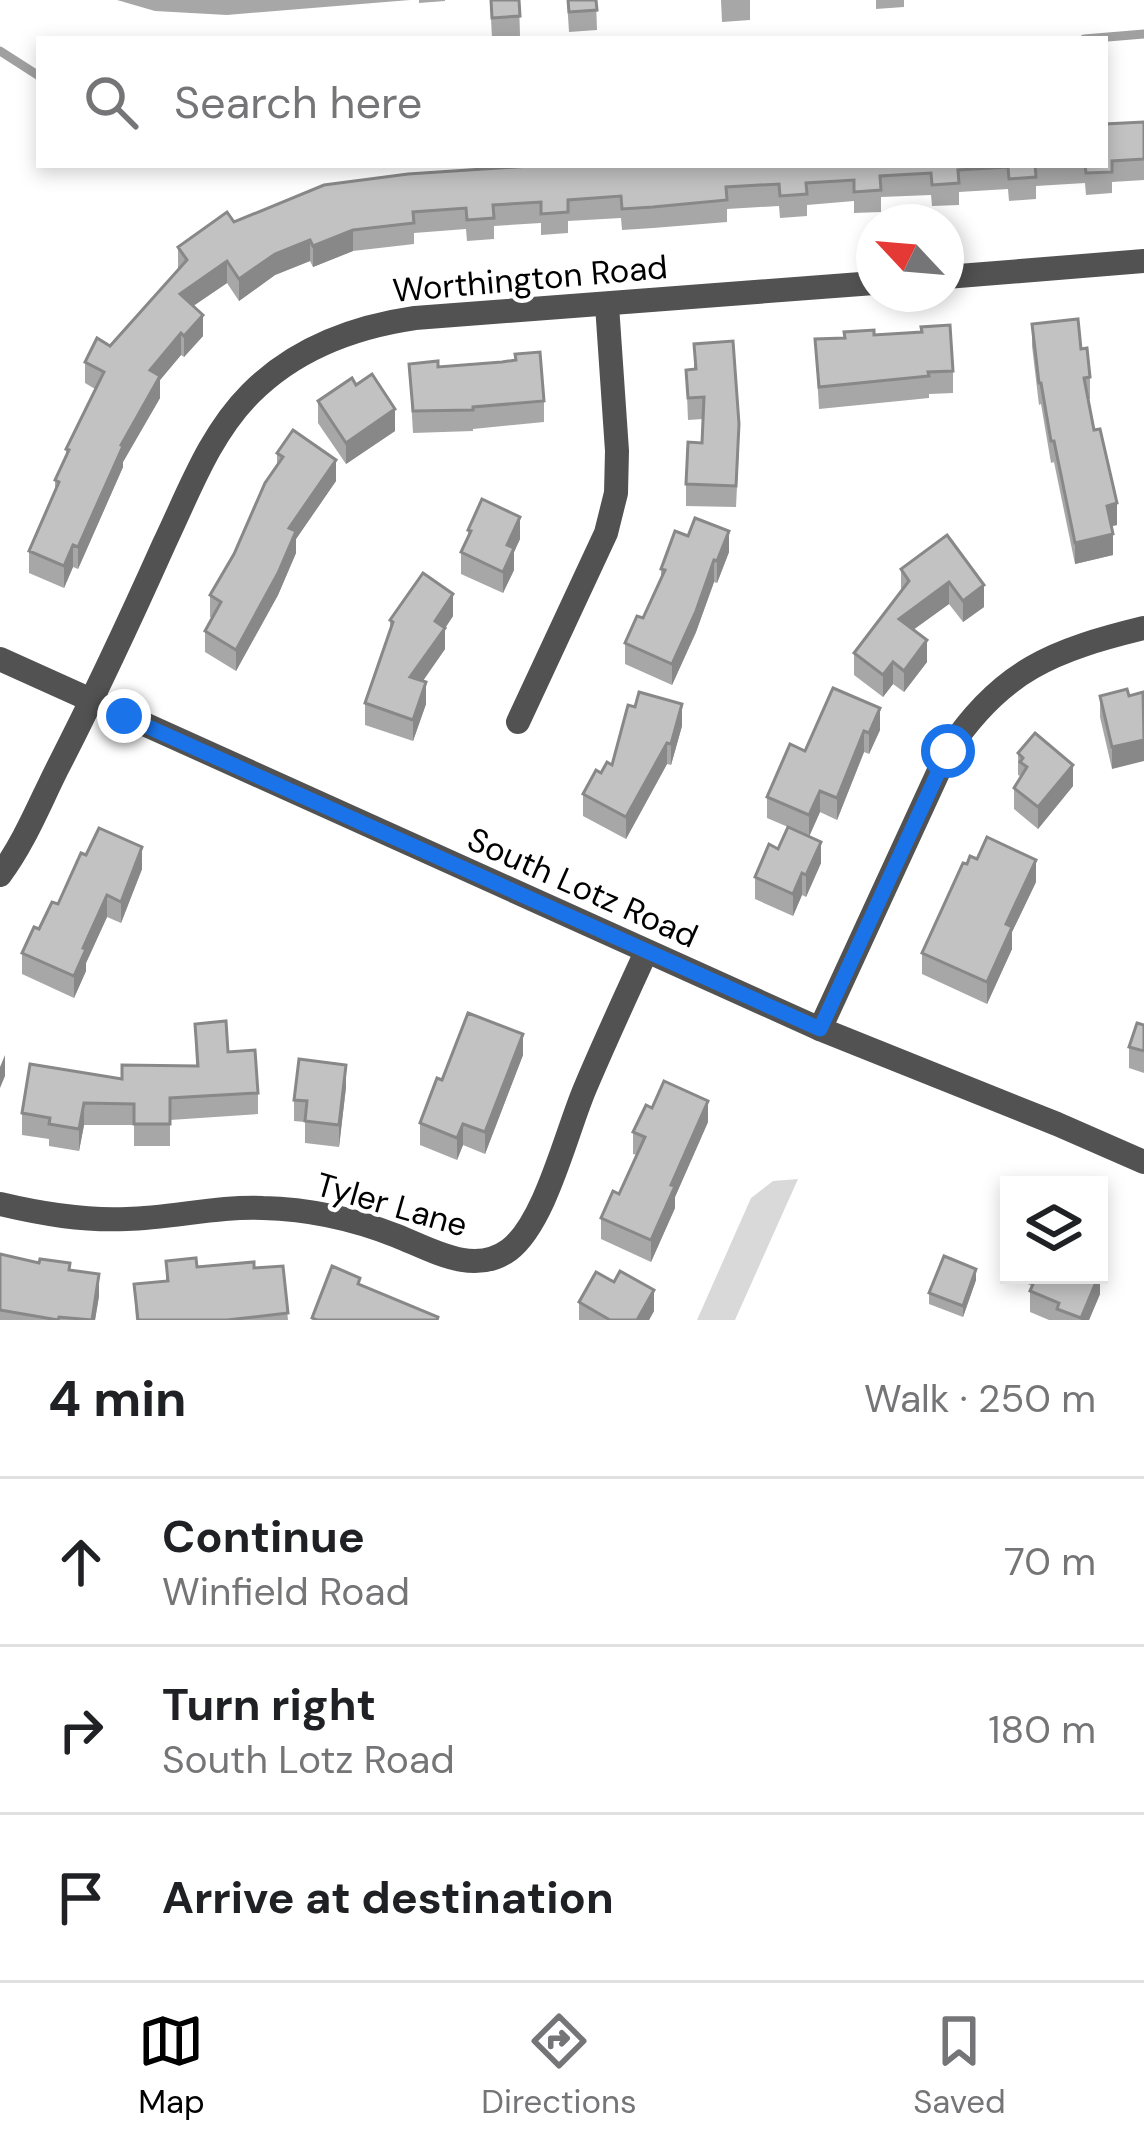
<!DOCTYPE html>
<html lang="en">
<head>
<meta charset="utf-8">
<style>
	:root { --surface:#fff; --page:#f6f6f6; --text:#202124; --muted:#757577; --line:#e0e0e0; --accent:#000 }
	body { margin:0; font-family:"DM Sans",sans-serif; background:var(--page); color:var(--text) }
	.controls { position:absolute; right:36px; bottom:36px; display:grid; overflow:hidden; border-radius:0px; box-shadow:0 6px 18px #0003 }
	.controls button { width:108px; height:108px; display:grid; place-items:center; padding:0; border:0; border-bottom:3px solid var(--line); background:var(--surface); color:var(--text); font:60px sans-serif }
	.compass { position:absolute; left:856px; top:204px; width:108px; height:108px; border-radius:50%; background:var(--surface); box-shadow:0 6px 18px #0003; rotate:296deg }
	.stop { position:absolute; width:36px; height:36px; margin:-27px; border:9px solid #1a73e8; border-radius:50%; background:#fff }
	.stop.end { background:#1a73e8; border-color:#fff; box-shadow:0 3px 12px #0008 }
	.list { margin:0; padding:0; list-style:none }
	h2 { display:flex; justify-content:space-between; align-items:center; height:156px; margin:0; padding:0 48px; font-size:51px }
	h2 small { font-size:39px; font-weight:400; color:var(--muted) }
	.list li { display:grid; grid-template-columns:78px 1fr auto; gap:36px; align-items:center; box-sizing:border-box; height:168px; padding:0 48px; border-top:3px solid var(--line) }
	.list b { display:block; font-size:45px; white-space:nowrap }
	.list p { margin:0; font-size:39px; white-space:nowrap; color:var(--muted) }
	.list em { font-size:39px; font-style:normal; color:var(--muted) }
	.icon { flex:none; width:66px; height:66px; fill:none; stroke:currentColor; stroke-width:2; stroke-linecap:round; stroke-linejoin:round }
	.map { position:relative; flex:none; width:1144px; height:1320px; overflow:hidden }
	.search { position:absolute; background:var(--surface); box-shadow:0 6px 18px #0003; left:36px; right:36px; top:36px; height:132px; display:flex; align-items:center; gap:30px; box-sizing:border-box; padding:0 42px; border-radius:0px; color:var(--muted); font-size:45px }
	.sheet { height:660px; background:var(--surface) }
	nav { display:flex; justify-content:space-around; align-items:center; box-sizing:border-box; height:168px; border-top:3px solid var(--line); background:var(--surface); font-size:33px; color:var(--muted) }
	nav a { display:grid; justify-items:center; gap:6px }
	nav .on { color:var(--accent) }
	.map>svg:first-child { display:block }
	.green { fill:#d9d9d9 }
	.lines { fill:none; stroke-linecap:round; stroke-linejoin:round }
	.stream { stroke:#a0a0a0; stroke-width:9 }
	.minor { stroke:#525252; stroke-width:24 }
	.tertiary { stroke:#525252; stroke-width:24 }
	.wall { fill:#a7a7a7 }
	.shaded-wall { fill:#888 }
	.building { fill:#c2c2c2; stroke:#888; stroke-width:3 }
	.route { stroke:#1a73e8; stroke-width:15 }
	.labels { text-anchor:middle; stroke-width:9; stroke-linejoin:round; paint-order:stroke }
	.street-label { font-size:33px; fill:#000; stroke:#fff }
</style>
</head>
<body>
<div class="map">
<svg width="1144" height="1320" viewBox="0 0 1144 1320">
	<rect width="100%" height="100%" fill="#fff"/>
	<path class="green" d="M798 1179 735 1320H697L751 1198 773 1181Z"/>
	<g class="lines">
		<g class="stream">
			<path d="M1084 39 1144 34"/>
			<path d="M0 51 39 76"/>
		</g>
		<g class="minor">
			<path d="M946 277 1144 261"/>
			<path d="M518 722 606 533 616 493 617 451 607 305"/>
			<path d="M0 875C24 843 39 805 57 769 95 695 130 620 164 544 189 492 209 435 251 393 296 348 353 327 415 318L874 283"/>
			<path d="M820 1029 948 751C1001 670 1054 650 1144 628"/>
			<path d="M0 1204C42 1214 83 1221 127 1219 172 1218 218 1206 263 1208 309 1209 354 1219 397 1236 432 1250 474 1276 509 1250 546 1222 567 1129 586 1086 605 1041 626 996 646 952"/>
		</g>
		<path class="tertiary" d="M0 659 820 1029 1057 1124 1144 1162"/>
	</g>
	<g class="wall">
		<path d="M117 0H410L227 15 155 11Z"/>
		<path d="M419 0H445V1L419 3Z"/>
		<path d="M490 0H519L520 36 492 38Z"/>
		<path d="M567 0H596L597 30 569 32Z"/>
		<path d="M721 0H750V20L722 22Z"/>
		<path d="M876 0H904V7L876 9Z"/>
		<path d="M1144 122V180L1112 182V193L1086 195 1085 183 1036 186V199L1009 201 1008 189 959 192V205L932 206 931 195 881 197V212L854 213V201L807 205V216L780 218 779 206 727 209V222L653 228 622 230 621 218 568 221V233L541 235V223L494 226V239L467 241 466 229 414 233V244L353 251 313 267 310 261 275 275 239 301 227 283 193 306 203 336 184 357 181 355 160 380V398L123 462V467L78 569 73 567 64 588 29 573V551L55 492V480L66 456V449L95 389 85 383V362L110 346 178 269V247L234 222 546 165H1105Z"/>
		<path d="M1032 324 1081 349 1090 377V399H1088L1094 430 1117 525 1112 526 1113 555 1075 564 1054 462 1051 463 1041 404 1039 405 1032 346Z"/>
		<path d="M874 335 953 371V393L929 394V398L819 409 815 339Z"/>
		<path d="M694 344 739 446 736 507 686 506V484L702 443 703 419 688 420 686 370H694Z"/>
		<path d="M409 364 438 367 544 401V422L473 429V431L413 433Z"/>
		<path d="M318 401 395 431 346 464 318 423Z"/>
		<path d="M277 453 336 481 296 539V553L278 595 236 671 205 652V631L212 618 210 617V595L234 554 277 465Z"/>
		<path d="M468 530 520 539 514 552V570L503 593 461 574V552L468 536Z"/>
		<path d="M947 535 984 607 963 622 949 604 913 630 927 662 904 692 893 684 883 697 854 675V653L901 592V569Z"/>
		<path d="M729 552 717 583 714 582 696 632 672 685 625 664V643L643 618 661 578V569Z"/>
		<path d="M453 616 445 628V649L423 681 426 704 413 741 365 725V703L390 633V620Z"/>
		<path d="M833 688 880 730 869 754 864 752 837 820 820 812 809 836 821 863 806 897 802 895 793 916 755 899V877L778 849 788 827 767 818V797L805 751Z"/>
		<path d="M1127 689 1112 769 1100 717V696Z"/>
		<path d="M682 726 671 765 667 764 626 839 583 816V794L601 773Z"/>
		<path d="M1018 753 1073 786 1038 829 1014 809V788L1020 776 1018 775Z"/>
		<path d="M142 869 121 923 107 917 86 963V971L74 998 22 974V953L58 904Z"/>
		<path d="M1036 882 1012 932V949L987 1004 922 974V953Z"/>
		<path d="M195 1024 228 1052 258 1093V1114L170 1120V1146H134V1125H84L79 1151 49 1146V1139L22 1135V1113L122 1079 196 1066Z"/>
		<path d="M1144 1025V1073L1129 1068V1047Z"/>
		<path d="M523 1055 485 1154 463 1145 457 1160 420 1145V1123L442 1080Z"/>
		<path d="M346 1087 339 1147 305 1143V1122L294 1121V1100Z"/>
		<path d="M708 1122 675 1197V1208L651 1262 601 1239V1218L619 1194 637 1155 633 1154V1132Z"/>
		<path d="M0 1254 70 1270 99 1296 95 1320H0Z"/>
		<path d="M166 1261 197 1267 254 1268 283 1266 288 1320H136L134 1284 166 1281Z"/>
		<path d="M1021 1275H1099L1100 1294 1089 1320H1049L1030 1312V1291L1032 1286 1021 1281Z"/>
		<path d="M976 1280 963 1317 929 1304V1293Z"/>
		<path d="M579 1302 654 1311 649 1320H579Z"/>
	</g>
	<g class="shaded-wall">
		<path d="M353 230V251L313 267V246Z"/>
		<path d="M310 240V261L275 275 239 301V279L275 254Z"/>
		<path d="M227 261V283L180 315V294Z"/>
		<path d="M203 315V336L184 357V336Z"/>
		<path d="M181 333V355L160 380V398L123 462V467L78 569V547L150 370Z"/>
		<path d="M395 409V431L346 464V443Z"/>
		<path d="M336 460V481L296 539V553L278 595 236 671V650L289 528Z"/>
		<path d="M1117 503V525L1107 527V506Z"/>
		<path d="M520 517V539L514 552V570L503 593V572L507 545Z"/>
		<path d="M729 531V552L717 583V561Z"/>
		<path d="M1113 534V555L1075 564V543Z"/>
		<path d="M73 545V567L64 588V566Z"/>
		<path d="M714 560V582L696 632 672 685V664Z"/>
		<path d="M949 582V604L899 640V619Z"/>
		<path d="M984 585V607L963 622V601Z"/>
		<path d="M453 594V616L440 636 445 628V649L410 699V677L435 621Z"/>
		<path d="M927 640V662L904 692V671Z"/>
		<path d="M893 662V684L883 697V675Z"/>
		<path d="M426 682V704L413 741V720Z"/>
		<path d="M682 704V726L671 765V744Z"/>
		<path d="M880 708V730L869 754V733Z"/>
		<path d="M864 731V752L837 820V798Z"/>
		<path d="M1144 740V761L1112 769V747Z"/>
		<path d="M667 743V764L626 839V817Z"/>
		<path d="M1073 765V786L1038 829V807Z"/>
		<path d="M820 791V812L809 837V815Z"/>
		<path d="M821 842V863L806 897V875Z"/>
		<path d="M142 847V869L121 923V902Z"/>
		<path d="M1036 860V882L1012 932V949L987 1004V982L1006 924Z"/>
		<path d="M802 873V895L793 916V894Z"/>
		<path d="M107 895V917L86 963V971L74 998V976L83 948Z"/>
		<path d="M523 1034V1055L485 1154V1132Z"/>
		<path d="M5 1055V1076L0 1088V1067Z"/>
		<path d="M346 1065V1087L339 1147V1125Z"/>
		<path d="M708 1101V1122L675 1197V1208L651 1262V1240L671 1185Z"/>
		<path d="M84 1103V1125L79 1151V1129Z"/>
		<path d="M463 1124V1145L457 1160V1138Z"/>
		<path d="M976 1269V1280L963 1317V1306Z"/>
		<path d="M1100 1272V1294L1089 1320H1081Z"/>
		<path d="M99 1274V1296L95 1320H92Z"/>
		<path d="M654 1290V1311L649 1320H637Z"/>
	</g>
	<g class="building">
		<path d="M491 0H519L520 16 492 18Z"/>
		<path d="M568 0H596L597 10 569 12Z"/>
		<path d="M1144 122V159L1112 161V172L1086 173 1085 165H1105V124Z"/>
		<path d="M546 165H1035L1036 177 1009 179 1008 167 958 170 959 183 932 185 931 173 880 176 881 190 854 192V180L806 183 807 194 780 196 779 184 726 187 727 200 653 207 622 209 621 196 568 200V212L541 214V202L493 205 494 218 467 220 466 208 413 212 414 223 353 230 313 246 310 240 275 254 239 279 227 261 180 294 203 315 184 336 181 333 150 370 160 376 121 445 123 446 78 547 73 545 64 566 29 551 59 482 55 480 69 450 66 449 104 372 85 362 97 338 110 346 187 260 178 247 227 212 234 222 324 185 408 174Z"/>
		<path d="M1078 319 1081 349 1087 348 1090 377 1084 378 1094 430 1100 429 1117 503 1107 506 1113 534 1075 543 1054 441H1051L1041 383H1039L1032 324Z"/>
		<path d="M950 325 953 371 928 372 929 376 819 387 815 339 845 338 844 332 874 330V335L922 332 921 327Z"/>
		<path d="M733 341 739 424 736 486 686 484 688 442 702 443 704 397 688 398 686 370 696 369 694 344Z"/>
		<path d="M540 352 544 401 473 407V410L413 411 409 364 438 361V367L502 362 516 360 515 354Z"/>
		<path d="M372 374 395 409 346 443 318 401 352 378 356 385Z"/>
		<path d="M293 430 336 460 289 528 296 531 278 573 236 650 205 631 221 602 210 595 234 554 265 483 283 457 277 453Z"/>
		<path d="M482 499 520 517 507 545 514 548 503 572 461 552 471 531 468 530Z"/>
		<path d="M695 518 729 531 717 561 714 560 696 611 672 664 625 643 637 616 643 618 665 570 661 569 675 531 688 536Z"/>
		<path d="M947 535 984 585 963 601 949 582 899 619 927 640 904 671 893 662 883 675 854 653 909 581 901 569Z"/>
		<path d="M423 573 453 594 435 621 445 628 410 677 426 682 413 720 365 703 393 622 390 620Z"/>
		<path d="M833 688 880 708 869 733 864 731 837 798 820 791 809 815 767 797 790 744 805 751Z"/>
		<path d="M1127 689 1129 696 1143 692 1144 740 1112 747 1100 696Z"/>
		<path d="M639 692 682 704 671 744 667 743 626 817 583 794 596 770 601 773 607 762 612 765 628 705 635 707Z"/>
		<path d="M1035 733 1073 765 1038 807 1014 788 1027 767 1020 762 1023 758 1018 753Z"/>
		<path d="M788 827 821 842 806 875 802 873 793 894 755 877 769 844 778 849Z"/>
		<path d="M99 828 142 847 121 902 107 895 83 948 86 949 74 976 22 953 34 927 39 929 52 902 58 904 81 853 86 855Z"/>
		<path d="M987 837 1036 860 1006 924 1012 927 987 982 922 953 963 863 967 864 970 856 977 859Z"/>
		<path d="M468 1013 523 1034 485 1132 463 1124 457 1138 420 1123 437 1078 442 1080Z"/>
		<path d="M226 1021 228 1052 255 1050 258 1093 170 1098V1124H134V1104L84 1103 79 1129 49 1124 50 1118 22 1113 30 1064 122 1079V1065L198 1066 195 1024Z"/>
		<path d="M1137 1023 1144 1025V1051L1129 1047Z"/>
		<path d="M299 1059 346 1065 339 1125 305 1121 307 1101 294 1100Z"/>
		<path d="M664 1081 708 1101 671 1185 675 1186 651 1240 601 1218 613 1191 619 1194 645 1137 633 1132 646 1105 652 1108Z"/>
		<path d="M0 1254 39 1263 40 1259 70 1263 69 1270 99 1274 92 1320 59 1317 58 1320 0 1310Z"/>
		<path d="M944 1256 976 1269 963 1306 929 1293Z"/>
		<path d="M196 1258 197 1267 254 1262V1268L283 1266 288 1313 227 1320H138L134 1284 168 1281 166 1261Z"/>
		<path d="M332 1266 360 1278 358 1284 438 1317 437 1320H317L312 1318Z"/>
		<path d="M620 1271 654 1290 637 1320H610L579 1302 596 1272 614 1282Z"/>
		<path d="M1037 1275H1099L1081 1318 1057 1309 1059 1303 1030 1291Z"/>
	</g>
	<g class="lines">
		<path class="route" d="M124 716 820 1029 948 751"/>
	</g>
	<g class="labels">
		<g class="street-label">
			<text transform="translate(530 278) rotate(-5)" y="12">Worthington Road</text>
			<text transform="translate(583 887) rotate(24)" y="12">South Lotz Road</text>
			<text transform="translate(392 1204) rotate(16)" y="12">Tyler Lane</text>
		</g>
	</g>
</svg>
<div class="controls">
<button><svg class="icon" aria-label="layers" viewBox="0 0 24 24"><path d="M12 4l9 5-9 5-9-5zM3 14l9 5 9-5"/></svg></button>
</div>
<svg class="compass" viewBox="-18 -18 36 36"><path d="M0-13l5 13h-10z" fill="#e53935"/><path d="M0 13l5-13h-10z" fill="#757577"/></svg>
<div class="stop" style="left:948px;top:751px"></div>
<div class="stop end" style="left:124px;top:716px"></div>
<div class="search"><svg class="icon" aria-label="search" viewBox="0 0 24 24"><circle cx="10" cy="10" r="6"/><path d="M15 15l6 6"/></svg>Search here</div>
</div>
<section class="sheet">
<h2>4 min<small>Walk · 250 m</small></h2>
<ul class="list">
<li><svg class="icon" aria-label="ahead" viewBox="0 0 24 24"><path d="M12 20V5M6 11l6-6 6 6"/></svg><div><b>Continue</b><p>Winfield Road</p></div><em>70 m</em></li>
<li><svg class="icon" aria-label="right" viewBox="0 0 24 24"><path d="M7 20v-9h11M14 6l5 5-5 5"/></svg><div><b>Turn right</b><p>South Lotz Road</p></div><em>180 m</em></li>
<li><svg class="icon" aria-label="arrive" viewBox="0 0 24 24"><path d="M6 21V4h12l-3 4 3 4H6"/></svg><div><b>Arrive at destination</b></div></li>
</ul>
</section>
<nav>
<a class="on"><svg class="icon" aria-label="map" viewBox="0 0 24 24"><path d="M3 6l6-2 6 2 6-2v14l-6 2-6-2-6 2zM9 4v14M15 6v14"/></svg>Map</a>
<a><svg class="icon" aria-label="directions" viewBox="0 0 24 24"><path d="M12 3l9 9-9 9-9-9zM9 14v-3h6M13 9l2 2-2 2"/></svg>Directions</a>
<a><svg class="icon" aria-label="saved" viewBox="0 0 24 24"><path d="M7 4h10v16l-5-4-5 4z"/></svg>Saved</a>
</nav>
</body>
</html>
